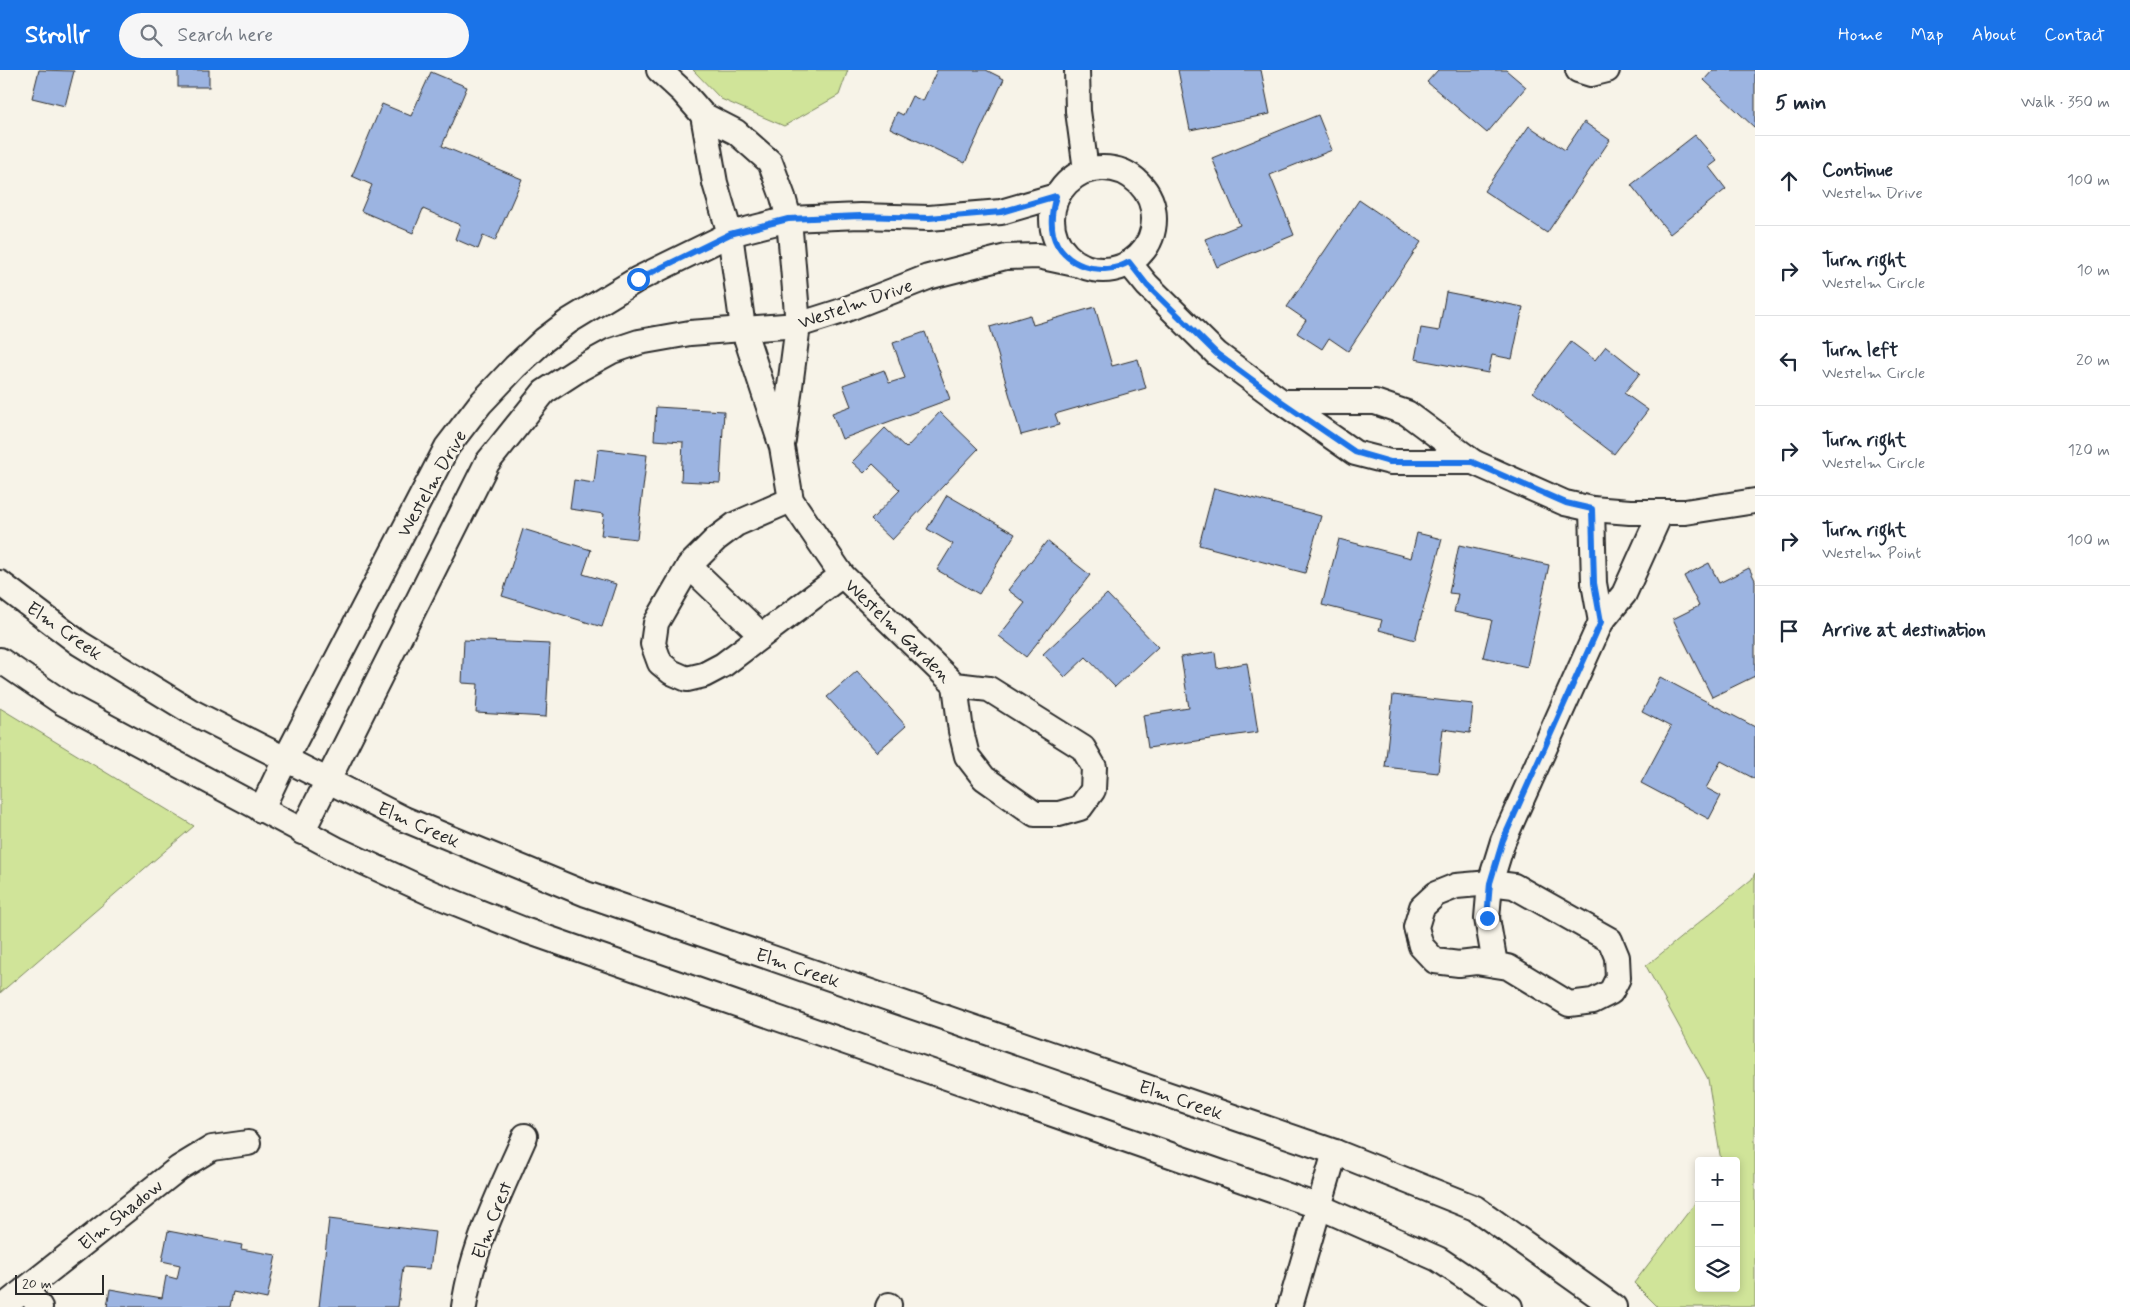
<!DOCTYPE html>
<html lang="en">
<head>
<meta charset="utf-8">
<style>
	:root { --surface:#fff; --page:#f6f6f7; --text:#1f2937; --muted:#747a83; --line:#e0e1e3; --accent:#1a73e8 }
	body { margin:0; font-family:Mynerve,sans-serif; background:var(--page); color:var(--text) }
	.controls { position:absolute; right:15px; bottom:15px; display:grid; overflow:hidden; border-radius:5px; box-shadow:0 2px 8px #0003 }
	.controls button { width:45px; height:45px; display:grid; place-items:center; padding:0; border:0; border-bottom:1px solid var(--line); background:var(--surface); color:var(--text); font:25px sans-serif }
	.scale { position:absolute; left:15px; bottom:12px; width:89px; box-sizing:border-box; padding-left:5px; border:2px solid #2b2b2b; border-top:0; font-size:14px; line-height:18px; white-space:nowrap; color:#2b2b2b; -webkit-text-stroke:4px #f7f3e8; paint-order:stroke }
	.stop { position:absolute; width:15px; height:15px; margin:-11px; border:4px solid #1a73e8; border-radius:50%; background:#fff }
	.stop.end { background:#1a73e8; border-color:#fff; box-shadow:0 1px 5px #0008 }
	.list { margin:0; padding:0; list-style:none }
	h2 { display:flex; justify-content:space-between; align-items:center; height:65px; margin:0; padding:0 20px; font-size:21px }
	h2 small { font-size:16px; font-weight:400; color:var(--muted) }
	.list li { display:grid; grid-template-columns:32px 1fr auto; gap:15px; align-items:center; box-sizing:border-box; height:90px; padding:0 20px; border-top:1px solid var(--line) }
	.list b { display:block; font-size:19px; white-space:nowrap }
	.list p { margin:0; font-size:16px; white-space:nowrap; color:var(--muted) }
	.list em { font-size:16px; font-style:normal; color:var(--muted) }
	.icon { flex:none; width:28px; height:28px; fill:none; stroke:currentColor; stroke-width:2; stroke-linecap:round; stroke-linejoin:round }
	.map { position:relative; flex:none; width:1755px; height:1237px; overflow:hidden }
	header { display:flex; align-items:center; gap:30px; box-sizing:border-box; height:70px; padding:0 25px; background:var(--accent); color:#fff }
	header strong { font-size:24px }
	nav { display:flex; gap:28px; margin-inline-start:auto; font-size:18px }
	.search { width:350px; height:45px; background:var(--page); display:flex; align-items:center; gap:12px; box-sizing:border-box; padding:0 18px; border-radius:28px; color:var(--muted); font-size:19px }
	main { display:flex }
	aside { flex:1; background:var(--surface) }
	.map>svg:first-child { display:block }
	.green { fill:#d0e499; stroke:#7e8862 }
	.building { fill:#9cb4e1; stroke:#2b2b2b }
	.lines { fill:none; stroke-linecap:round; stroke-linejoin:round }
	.street-casing { stroke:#2b2b2b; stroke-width:28 }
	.street { stroke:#f7f3e8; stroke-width:24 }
	.route { stroke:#1a73e8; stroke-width:6 }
	.labels { text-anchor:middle; stroke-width:5; stroke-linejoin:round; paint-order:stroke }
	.street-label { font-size:19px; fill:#2b2b2b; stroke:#f7f3e8 }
</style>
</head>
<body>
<header>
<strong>Strollr</strong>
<div class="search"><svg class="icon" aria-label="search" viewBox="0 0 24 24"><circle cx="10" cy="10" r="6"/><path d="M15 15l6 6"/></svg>Search here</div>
<nav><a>Home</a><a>Map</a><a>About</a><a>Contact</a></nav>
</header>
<main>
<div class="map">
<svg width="1755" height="1237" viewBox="0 0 1755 1237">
	<rect width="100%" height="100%" fill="#f7f3e8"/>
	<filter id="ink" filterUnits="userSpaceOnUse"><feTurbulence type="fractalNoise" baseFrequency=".02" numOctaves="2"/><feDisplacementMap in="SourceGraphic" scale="10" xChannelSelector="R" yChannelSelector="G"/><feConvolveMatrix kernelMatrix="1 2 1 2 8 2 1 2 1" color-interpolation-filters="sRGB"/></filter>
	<g filter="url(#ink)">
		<g class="green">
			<path d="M693 0H848L839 25 784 56 721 29Z"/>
			<path d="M0 638 194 756 0 923Z"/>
			<path d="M1755 803V1237H1658L1634 1213 1699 1128V1218H1736V1091H1721L1708 1009 1646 896 1752 809Z"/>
		</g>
		<g class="building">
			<path d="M39 0 74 1 65 36 32 28Z"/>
			<rect x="178" y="0" width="31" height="17"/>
			<path d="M937 0H986L1004 9 965 93 890 58 897 42 903 45 912 26 923 31Z"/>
			<path d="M1178 0H1261L1270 44 1190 60Z"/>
			<path d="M1438 0H1506L1526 17 1487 63 1427 12Z"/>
			<path d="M1713 0H1755V58L1704 10Z"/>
			<path d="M431 2 467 17 442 76 522 109 495 171 483 166 478 179 455 169 460 155 423 139 413 163 361 141 372 115 352 106 382 34 411 46Z"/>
			<path d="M1318 45 1332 80 1270 105 1294 165 1217 197 1205 169 1240 155 1212 88Z"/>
			<path d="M1584 52 1610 70 1547 163 1484 121 1529 56 1565 80Z"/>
			<path d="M1695 65 1717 91 1709 97 1726 119 1670 164 1631 115Z"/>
			<path d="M1359 130 1421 172 1348 281 1329 268 1322 279 1297 263 1306 250 1287 237Z"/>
			<path d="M1446 222 1523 237 1512 289 1492 285 1488 303 1415 289 1421 258 1439 261Z"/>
			<path d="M1095 237 1112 296 1138 289 1146 318 1055 344 1059 355 1021 365 990 257 1030 245 1033 255Z"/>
			<path d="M925 262 950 329 842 369 832 343 851 336 843 315 884 300 889 313 905 308 893 273Z"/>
			<path d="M1571 272 1595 290 1606 276 1640 303 1624 323 1648 340 1614 384 1533 322Z"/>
			<path d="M656 337 724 341 720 413 681 411 683 372 654 370Z"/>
			<path d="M940 342 978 379 892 470 871 450 900 420 873 394 864 403 852 392 885 358 906 378Z"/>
			<path d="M598 379 647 385 637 469 601 465 604 444 570 439 574 410 594 413Z"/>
			<path d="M1214 418 1321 446 1305 503 1199 475Z"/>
			<path d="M947 425 1015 464 979 524 937 500 953 474 927 459Z"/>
			<path d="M523 459 591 480 583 504 616 514 602 557 502 526Z"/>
			<path d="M1417 463 1442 469 1415 570 1379 560 1382 550 1322 535 1339 469 1411 488Z"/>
			<path d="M1047 471 1090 505 1026 587 999 566 1025 533 1008 520Z"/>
			<path d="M1459 475 1549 495 1527 597 1483 587 1492 550 1454 542 1458 524 1449 523Z"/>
			<path d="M1709 493 1719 513 1749 498 1755 510V606L1712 627 1673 549 1699 536 1684 506Z"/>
			<path d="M1107 524 1158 577 1115 617 1086 587 1065 607 1043 584Z"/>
			<path d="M464 570 550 574 546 647 476 643 478 614 462 613Z"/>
			<path d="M1215 582 1217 598 1247 593 1258 662 1148 678 1143 645 1189 638 1181 587Z"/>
			<path d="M857 601 906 656 877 682 827 627Z"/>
			<path d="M1660 607 1755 657V709L1721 691 1706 718 1721 726 1709 749 1641 713 1671 657 1642 642Z"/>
			<path d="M1393 625 1473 634 1470 663 1443 659 1438 703 1385 697Z"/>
			<path d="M329 1149 435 1162 430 1199 403 1197 398 1237H319Z"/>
			<path d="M168 1161 242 1175 241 1179 276 1185 267 1229 233 1222 230 1237H107L110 1219 162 1228 166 1206 177 1209 180 1195 162 1191Z"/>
		</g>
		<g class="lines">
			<defs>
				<g id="street">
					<path d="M659 0 683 22 703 45 736 62 770 92 783 127 789 149 798 255 783 370"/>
					<path d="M1077 0 1078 41 1086 100"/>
					<path d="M1578 0 1591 4 1607 0"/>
					<path d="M703 45 715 113 730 164 743 258 782 377 791 430 842 505 955 615 989 619 1083 678 1094 697 1093 720 1080 738 1059 744H1035L984 708 967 686 961 661 955 615"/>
					<circle cx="1103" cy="149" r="51"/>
					<path d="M1129 193 1147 215 1217 284 1282 332 1355 383 1390 392H1473"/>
					<path d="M1282 332H1375L1407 343 1473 392 1565 433 1592 439 1630 442H1685L1755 431"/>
					<path d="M791 430 736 454 716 469 689 496 656 553 653 574 660 593 671 602 687 609 704 605 723 595 842 505"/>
					<path d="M1592 439 1594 513 1601 552"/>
					<path d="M689 496 761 565"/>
					<path d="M0 513 79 573 190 641 404 749 586 824 1335 1082 1475 1138 1614 1237"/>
					<path d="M0 590 63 633 338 780 431 823 524 860 1320 1137 1438 1189 1510 1237"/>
					<path d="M261 740 286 688 447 377 480 334 515 297 544 270 569 251 638 209 730 164 789 149 860 146 929 148 1001 142 1056 126"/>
					<path d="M302 762 487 393 544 322 581 298 612 281 639 272 690 263 798 255 839 242 928 207 1006 187 1038 186 1080 195"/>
					<path d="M1490 813 1514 816 1610 870 1617 887 1618 908 1611 922 1593 931 1569 934 1508 897 1476 892 1459 894 1435 891 1421 876 1416 857 1422 837 1436 824 1456 816Z"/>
					<path d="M1495 894 1487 848 1490 813 1503 771 1601 552 1624 524 1661 442"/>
					<path d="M26 1219 40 1237"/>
					<path d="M3 1237 179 1098 212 1078 248 1073"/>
					<path d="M464 1237C472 1177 501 1121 525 1066"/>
					<path d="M888 1237 889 1235"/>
					<path d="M1290 1237 1335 1082"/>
				</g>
			</defs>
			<use href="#street" class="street-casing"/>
			<use href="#street" class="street"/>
		</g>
	</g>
	<g class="lines" filter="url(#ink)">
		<path class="route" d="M638 209 730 164 788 149 860 146 929 148 1001 142 1056 126C1052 139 1050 150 1053 164 1061 196 1102 208 1129 192L1147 215 1217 284 1282 332 1355 382 1390 392H1472L1566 433 1592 439 1594 513 1601 552 1503 770 1490 813 1487 848"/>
	</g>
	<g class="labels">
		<g class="street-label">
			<text transform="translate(855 233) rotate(-19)" y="7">Westelm Drive</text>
			<text transform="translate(431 413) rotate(-60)" y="7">Westelm Drive</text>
			<text transform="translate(65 560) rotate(35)" y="7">Elm Creek</text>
			<text transform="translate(899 560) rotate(44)" y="7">Westelm Garden</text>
			<text transform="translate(419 754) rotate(24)" y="7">Elm Creek</text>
			<text transform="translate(798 897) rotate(19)" y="7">Elm Creek</text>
			<text transform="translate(1181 1029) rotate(19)" y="7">Elm Creek</text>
			<text transform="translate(120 1144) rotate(-39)" y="7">Elm Shadow</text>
			<text transform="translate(491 1150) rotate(-69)" y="7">Elm Crest</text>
		</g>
	</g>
</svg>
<div class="controls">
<button>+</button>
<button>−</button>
<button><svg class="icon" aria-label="layers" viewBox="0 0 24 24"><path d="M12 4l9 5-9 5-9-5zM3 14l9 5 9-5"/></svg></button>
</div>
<div class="scale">20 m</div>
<div class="stop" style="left:638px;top:209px"></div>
<div class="stop end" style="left:1487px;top:848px"></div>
</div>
<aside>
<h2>5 min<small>Walk · 350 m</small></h2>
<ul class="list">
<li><svg class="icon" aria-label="ahead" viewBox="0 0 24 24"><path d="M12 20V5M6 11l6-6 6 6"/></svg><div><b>Continue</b><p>Westelm Drive</p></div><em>100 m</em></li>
<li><svg class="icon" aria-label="right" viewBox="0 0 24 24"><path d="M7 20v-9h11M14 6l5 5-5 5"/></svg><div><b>Turn right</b><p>Westelm Circle</p></div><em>10 m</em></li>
<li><svg class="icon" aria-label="left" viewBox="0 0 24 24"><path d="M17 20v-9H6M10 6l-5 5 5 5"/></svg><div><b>Turn left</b><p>Westelm Circle</p></div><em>20 m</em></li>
<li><svg class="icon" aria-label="right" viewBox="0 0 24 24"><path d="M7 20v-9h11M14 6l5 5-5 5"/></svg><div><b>Turn right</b><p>Westelm Circle</p></div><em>120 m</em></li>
<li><svg class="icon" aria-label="right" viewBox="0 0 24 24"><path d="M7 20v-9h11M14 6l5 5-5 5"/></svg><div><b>Turn right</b><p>Westelm Point</p></div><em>100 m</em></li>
<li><svg class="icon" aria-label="arrive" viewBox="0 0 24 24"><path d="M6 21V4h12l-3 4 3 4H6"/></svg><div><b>Arrive at destination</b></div></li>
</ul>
</aside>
</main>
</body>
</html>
